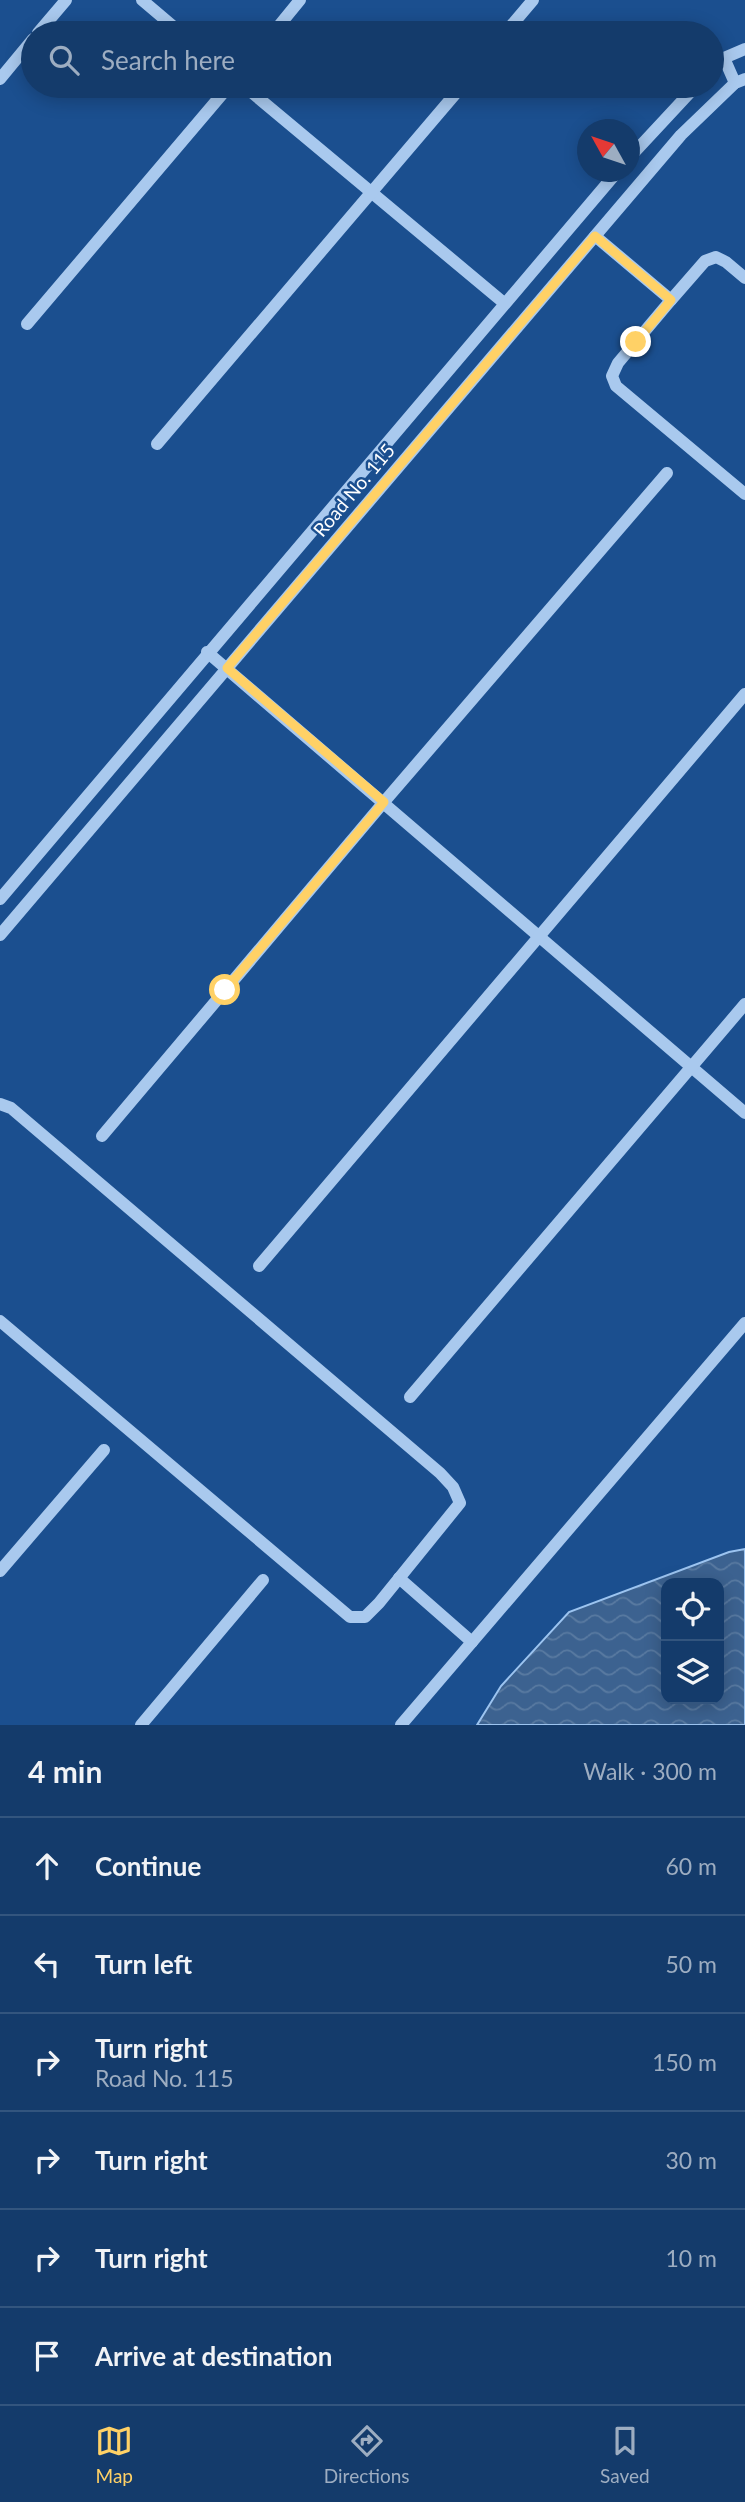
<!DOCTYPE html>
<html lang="en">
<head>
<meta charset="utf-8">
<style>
	:root { --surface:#143b6b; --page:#214673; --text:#f1f3f6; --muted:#9dadc1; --line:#33557e; --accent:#ffd166 }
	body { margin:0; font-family:Lato,sans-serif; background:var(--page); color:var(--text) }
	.controls { position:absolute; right:21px; bottom:21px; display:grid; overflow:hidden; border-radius:14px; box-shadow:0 4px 18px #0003 }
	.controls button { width:63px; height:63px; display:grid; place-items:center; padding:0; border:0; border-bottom:2px solid var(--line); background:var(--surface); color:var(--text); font:35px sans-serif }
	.compass { position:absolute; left:577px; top:119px; width:63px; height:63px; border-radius:50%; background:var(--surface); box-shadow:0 4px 18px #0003; rotate:310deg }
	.stop { position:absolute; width:21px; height:21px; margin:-16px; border:5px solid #ffd166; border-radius:50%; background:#fff }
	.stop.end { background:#ffd166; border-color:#fff; box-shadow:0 2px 7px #0008 }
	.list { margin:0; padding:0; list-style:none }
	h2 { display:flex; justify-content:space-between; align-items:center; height:91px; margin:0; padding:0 28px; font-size:30px }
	h2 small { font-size:23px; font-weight:400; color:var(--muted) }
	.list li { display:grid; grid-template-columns:46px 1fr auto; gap:21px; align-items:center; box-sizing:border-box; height:98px; padding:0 28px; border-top:2px solid var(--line) }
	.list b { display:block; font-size:26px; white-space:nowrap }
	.list p { margin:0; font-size:23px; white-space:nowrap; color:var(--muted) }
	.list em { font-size:23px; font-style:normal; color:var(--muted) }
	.icon { flex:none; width:38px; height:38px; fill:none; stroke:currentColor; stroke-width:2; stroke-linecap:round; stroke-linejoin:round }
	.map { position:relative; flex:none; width:745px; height:1725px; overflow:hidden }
	.search { position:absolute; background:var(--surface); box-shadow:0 4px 18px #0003; left:21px; right:21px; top:21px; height:77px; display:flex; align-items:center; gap:18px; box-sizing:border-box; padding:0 24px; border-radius:38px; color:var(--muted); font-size:26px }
	.sheet { height:679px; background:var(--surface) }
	nav { display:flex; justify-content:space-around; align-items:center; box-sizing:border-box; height:98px; border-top:2px solid var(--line); background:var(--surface); font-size:19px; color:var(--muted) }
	nav a { display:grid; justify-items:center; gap:4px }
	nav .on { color:var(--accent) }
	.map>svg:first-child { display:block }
	.water { fill:url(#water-waves); stroke:#9cc4f0; stroke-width:2; fill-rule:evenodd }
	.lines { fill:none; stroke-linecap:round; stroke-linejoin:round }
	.minor { stroke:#a9c9ee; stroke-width:12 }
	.route { stroke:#ffd166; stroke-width:9 }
	.labels { text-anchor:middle; stroke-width:5; stroke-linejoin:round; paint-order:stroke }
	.street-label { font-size:19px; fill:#fff; stroke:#1b4f8f }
</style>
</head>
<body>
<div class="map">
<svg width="745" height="1725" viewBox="0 0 745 1725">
	<defs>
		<pattern id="water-waves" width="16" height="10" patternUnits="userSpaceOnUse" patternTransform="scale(1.75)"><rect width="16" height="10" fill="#3c6290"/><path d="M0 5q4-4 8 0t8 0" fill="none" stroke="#597aa1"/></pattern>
	</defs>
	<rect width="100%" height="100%" fill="#1b4f8f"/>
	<path class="water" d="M745 1549V1725H477L501 1686 569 1612 729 1552ZM666 1583H719V1699H666Z"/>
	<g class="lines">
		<g class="minor">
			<path d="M142 0 181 33"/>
			<path d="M38 33 66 0"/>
			<path d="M273 33 300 0"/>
			<path d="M505 33 533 0"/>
			<path d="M724 58 735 83"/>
			<path d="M712 70 724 58 745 49"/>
			<path d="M0 79 33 39"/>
			<path d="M244 86 504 303"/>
			<path d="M630 157 696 86"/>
			<path d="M595 236 671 300 618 363 612 376 616 386 745 494"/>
			<path d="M671 300 705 261 716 257 726 262 745 278"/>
			<path d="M27 324 229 86"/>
			<path d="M157 444 462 86"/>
			<path d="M207 652 745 1113"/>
			<path d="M0 899 617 172"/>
			<path d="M0 935 681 135 735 83 745 79"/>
			<path d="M0 1104 11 1108 440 1473 453 1487 460 1503 379 1603 365 1617H350L0 1321"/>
			<path d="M102 1136 384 802 667 473"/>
			<path d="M259 1266 745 694"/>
			<path d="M410 1397 745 1004"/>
			<path d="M0 1571 104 1450"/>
			<path d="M399 1578 472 1642"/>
			<path d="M141 1725 263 1580"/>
			<path d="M401 1725 745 1323"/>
		</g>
	</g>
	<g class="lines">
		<path class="route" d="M225 990 384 802 227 668 595 236 671 300 636 342"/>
	</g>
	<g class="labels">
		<g class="street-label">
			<text transform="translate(354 490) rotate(-50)" y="7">Road No. 115</text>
		</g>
	</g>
</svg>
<div class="controls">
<button><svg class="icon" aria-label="locate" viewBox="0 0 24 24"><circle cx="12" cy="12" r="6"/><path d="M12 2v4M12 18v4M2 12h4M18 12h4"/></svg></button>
<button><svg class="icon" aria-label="layers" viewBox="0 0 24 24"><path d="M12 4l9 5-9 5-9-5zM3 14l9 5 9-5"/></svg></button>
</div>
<svg class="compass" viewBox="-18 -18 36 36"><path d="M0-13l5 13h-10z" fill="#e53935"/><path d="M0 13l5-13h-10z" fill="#9dadc1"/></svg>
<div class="stop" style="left:225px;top:990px"></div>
<div class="stop end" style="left:636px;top:342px"></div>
<div class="search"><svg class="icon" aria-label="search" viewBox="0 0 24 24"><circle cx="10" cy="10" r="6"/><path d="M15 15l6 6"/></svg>Search here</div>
</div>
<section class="sheet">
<h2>4 min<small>Walk · 300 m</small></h2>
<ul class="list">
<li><svg class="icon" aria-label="ahead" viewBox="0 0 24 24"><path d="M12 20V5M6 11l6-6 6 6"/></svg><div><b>Continue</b></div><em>60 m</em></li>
<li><svg class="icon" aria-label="left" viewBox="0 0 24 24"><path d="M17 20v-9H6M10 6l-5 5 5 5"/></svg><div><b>Turn left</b></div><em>50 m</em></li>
<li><svg class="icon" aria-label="right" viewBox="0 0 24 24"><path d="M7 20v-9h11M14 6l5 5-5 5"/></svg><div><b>Turn right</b><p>Road No. 115</p></div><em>150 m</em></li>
<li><svg class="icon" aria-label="right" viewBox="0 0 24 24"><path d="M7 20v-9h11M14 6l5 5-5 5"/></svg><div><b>Turn right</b></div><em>30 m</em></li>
<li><svg class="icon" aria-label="right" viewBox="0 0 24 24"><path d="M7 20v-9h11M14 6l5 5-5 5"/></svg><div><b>Turn right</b></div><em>10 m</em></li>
<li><svg class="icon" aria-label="arrive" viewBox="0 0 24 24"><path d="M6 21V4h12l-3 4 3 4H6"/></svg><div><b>Arrive at destination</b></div></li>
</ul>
</section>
<nav>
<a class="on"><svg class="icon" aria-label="map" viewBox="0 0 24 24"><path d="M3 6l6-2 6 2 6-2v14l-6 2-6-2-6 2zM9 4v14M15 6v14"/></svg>Map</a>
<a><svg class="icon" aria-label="directions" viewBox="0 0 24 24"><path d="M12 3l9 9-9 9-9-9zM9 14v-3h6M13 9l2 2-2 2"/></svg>Directions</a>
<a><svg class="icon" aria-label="saved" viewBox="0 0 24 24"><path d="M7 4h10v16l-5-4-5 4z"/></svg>Saved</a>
</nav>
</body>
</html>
